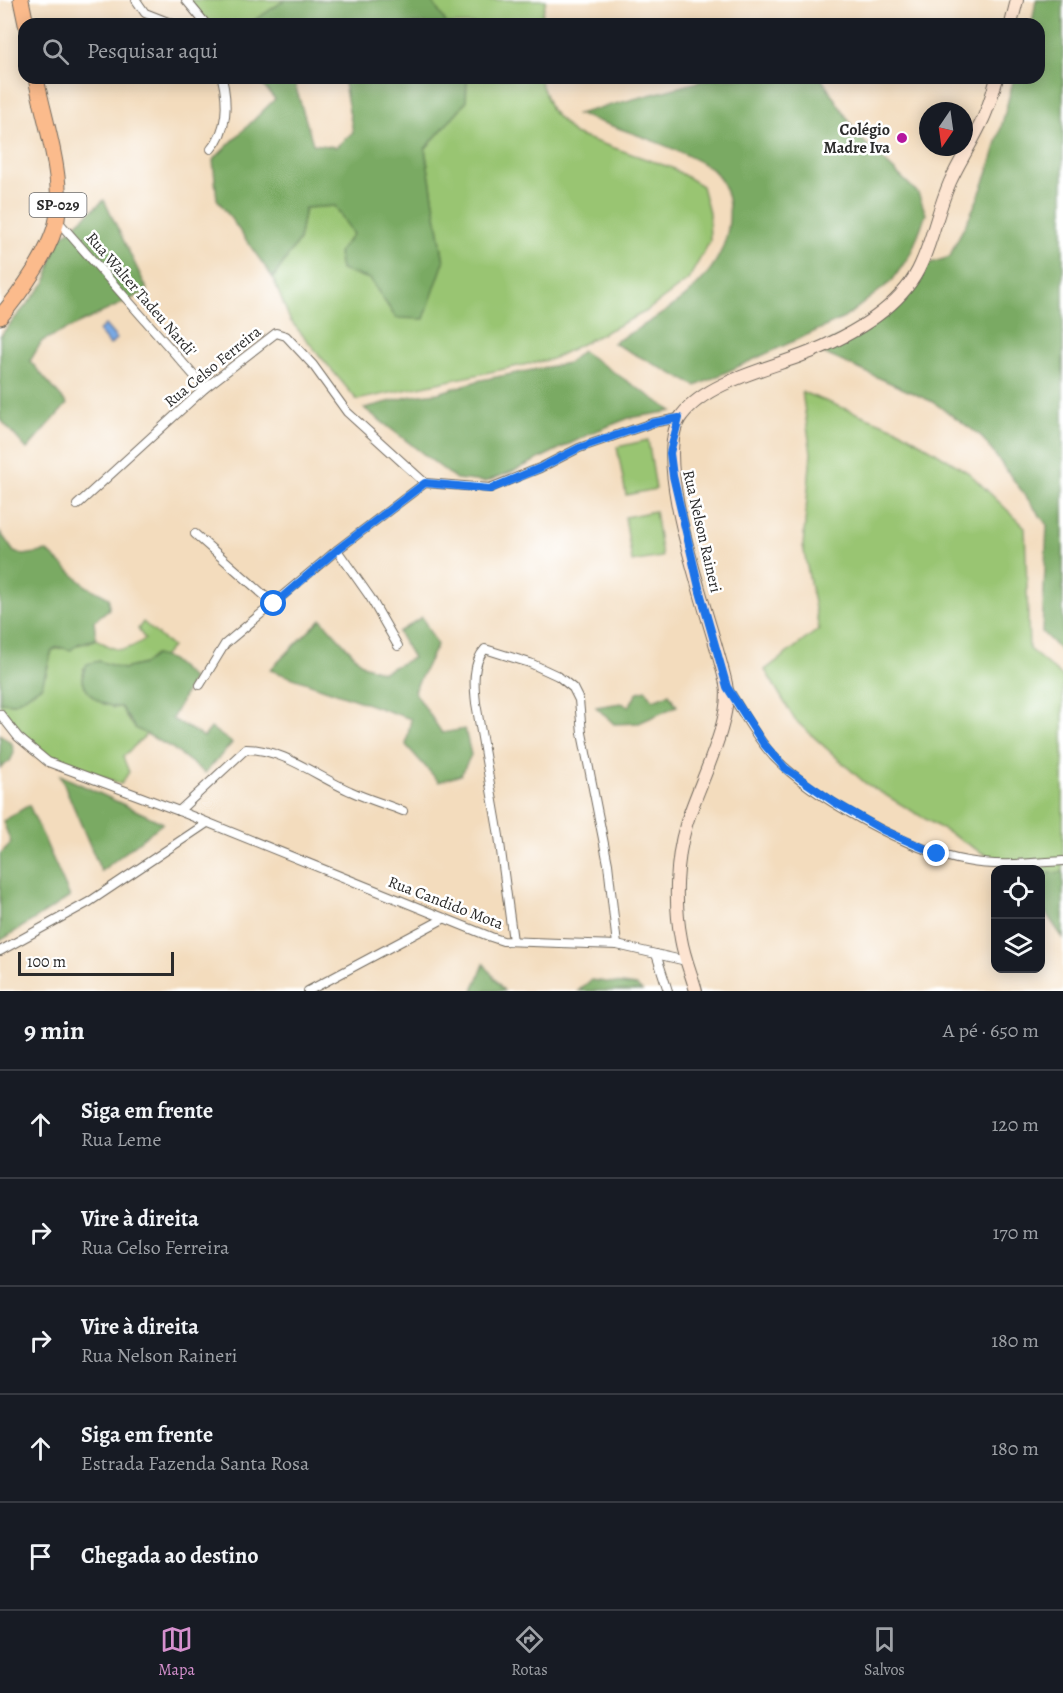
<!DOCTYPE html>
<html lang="pt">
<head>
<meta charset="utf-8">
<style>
	:root { --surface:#171b24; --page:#242831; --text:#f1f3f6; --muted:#9ea1a6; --line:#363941; --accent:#d690ce }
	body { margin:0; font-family:Alegreya,serif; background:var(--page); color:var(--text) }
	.controls { position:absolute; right:18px; bottom:18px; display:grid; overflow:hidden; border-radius:12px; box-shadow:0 3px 15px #0003 }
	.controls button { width:54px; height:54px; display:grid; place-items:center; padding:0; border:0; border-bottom:2px solid var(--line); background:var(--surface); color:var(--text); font:30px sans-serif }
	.compass { position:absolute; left:919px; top:102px; width:54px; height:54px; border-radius:50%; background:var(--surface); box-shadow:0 3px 15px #0003; rotate:193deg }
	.scale { position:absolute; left:18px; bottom:15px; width:156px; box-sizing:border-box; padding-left:6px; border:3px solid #2b2b2b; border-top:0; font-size:16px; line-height:21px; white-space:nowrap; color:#2b2b2b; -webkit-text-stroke:4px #fff; paint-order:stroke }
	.stop { position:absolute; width:18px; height:18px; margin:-14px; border:4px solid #1a73e8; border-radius:50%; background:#fff }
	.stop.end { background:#1a73e8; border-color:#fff; box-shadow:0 2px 6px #0008 }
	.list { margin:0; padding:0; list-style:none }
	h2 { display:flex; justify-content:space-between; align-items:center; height:78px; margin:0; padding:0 24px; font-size:26px }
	h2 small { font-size:20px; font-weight:400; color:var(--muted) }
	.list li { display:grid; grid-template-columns:39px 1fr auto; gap:18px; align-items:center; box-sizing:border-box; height:108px; padding:0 24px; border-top:2px solid var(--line) }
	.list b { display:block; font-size:22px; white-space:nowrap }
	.list p { margin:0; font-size:20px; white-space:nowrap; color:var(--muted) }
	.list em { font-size:20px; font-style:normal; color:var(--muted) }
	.icon { flex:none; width:33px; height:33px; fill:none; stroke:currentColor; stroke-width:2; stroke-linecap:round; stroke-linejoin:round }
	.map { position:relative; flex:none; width:1063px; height:991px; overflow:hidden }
	.search { position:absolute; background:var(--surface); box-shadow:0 3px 15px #0003; left:18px; right:18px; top:18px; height:66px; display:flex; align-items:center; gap:15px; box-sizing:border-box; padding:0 21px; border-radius:18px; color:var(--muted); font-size:22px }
	.sheet { height:618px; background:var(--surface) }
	nav { display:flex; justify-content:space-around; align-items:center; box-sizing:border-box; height:84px; border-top:2px solid var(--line); background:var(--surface); font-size:16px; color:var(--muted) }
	nav a { display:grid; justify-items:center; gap:3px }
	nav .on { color:var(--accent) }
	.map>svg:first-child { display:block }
	.green { fill:#99c572; stroke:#62784e; stroke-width:1.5 }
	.forest { fill:#7aaa64; stroke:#526a48; stroke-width:1.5 }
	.water { fill:#79a9e3; stroke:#526a87; stroke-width:1.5 }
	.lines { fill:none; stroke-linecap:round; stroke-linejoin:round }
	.street-casing { stroke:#71695e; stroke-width:10 }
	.secondary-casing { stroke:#71695e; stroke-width:14 }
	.highway-casing { stroke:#71695e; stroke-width:17 }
	.street { stroke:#fff; stroke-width:8 }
	.secondary { stroke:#fde4d1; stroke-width:12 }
	.highway { stroke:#fbbb8c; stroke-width:15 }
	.route { stroke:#1a73e8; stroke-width:8 }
	.poi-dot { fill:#b5179e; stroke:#fff; stroke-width:2 }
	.labels { text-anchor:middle; stroke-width:5; stroke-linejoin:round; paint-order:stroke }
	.shield { fill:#fff; stroke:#6b6b6b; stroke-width:1.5 }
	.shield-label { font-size:15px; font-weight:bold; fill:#2b2b2b }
	.poi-label { font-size:16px; font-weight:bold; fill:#2b2b2b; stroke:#fff; text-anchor:end }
	.street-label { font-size:16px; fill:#2b2b2b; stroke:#fff }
</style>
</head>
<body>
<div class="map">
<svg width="1063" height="991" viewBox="0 0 1063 991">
	<rect width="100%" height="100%" fill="#fff"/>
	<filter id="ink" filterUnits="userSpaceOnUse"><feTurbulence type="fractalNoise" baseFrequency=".0167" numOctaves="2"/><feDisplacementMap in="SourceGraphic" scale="12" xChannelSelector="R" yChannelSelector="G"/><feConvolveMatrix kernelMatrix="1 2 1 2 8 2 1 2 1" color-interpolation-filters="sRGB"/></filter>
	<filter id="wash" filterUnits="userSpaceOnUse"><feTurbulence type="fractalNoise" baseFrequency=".008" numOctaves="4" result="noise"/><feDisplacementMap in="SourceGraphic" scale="24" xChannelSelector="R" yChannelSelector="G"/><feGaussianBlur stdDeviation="1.35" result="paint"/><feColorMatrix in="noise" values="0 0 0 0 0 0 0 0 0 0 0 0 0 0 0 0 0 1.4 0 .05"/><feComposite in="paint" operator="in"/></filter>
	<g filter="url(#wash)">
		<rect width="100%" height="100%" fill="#f3dcbd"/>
		<g class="green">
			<path d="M189 0H285L249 24H209Z"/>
			<path d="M431 0H546L540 24H447Z"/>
			<path d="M467 78H539L551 110 574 134 672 168 702 186 709 213 710 241 688 280 645 312 552 359 357 400 290 320 273 278 299 240 305 208 335 206 353 234 338 253 341 270 370 279 396 318 444 262 425 149 466 102Z"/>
			<path d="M802 392 900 430 969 473 1025 527 1029 649 1063 677V872L1041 874 1040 870 1009 869 865 783 795 720 765 670 819 629 803 546 811 453Z"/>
			<path d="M648 440 656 489 626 495 617 447Z"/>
			<path d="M655 511 662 557 632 562 625 517Z"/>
			<path d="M143 622 172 647 163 657 155 655 144 664 123 669 99 661 83 669V682L113 708 121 707 129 722 147 734 123 757 129 772 121 784 50 756 26 737 0 705V702L15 703 46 675 52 650 87 643 96 639C118 652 123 654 145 639L138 629Z"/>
		</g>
		<g class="forest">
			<path d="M285 0H431L447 24H249Z"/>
			<path d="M1036 0H1063V653L1042 632 1047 525 981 436 933 402 816 350 874 318 921 266 950 257C955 240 965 228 972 211 992 170 1002 122 1014 78H1039V24H1032Z"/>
			<path d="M256 78H293L313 144 336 147 353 132 343 78H467L466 102 425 149 444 262 424 319 396 318 370 279 341 270 338 253 353 234 335 206 305 208 299 240 273 278 217 199 213 160 275 99Z"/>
			<path d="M713 78H821L860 138 918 193 926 214 911 253 892 281 844 318 696 386 613 343C666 313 734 276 729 206 728 193 720 174 709 167 673 145 617 128 577 114Z"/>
			<path d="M104 200 148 291 42 341 30 361 67 404 27 449 0 419V336L46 282 57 241Z"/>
			<path d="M582 351 672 411 629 418 596 431 516 470 485 482 456 479 364 408 412 396 438 393 481 380 568 363Z"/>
			<path d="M0 532 14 552 24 555 47 551 86 586 109 598V609L94 621 96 639 78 644 71 650 58 647 52 650 42 686 15 703 0 702Z"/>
			<path d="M422 617 437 645 414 691 442 733 465 729 471 755 461 775 439 782 406 745 411 719 270 670 321 619 363 665 383 672 413 658 398 632Z"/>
			<path d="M155 655 170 659 193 679 172 719 204 737 211 728 232 743 205 773 172 748 135 728 121 707C99 708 73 687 87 664L99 661 123 669 144 664Z"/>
			<path d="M646 690 653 700 669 694 677 706 639 723 614 724 596 707 621 703 629 706 638 692Z"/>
			<path d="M0 734 12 744 14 753 10 761 0 768Z"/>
			<path d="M60 775 163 823 101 871Z"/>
			<path d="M29 805 70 897 0 941V854L11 843 3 821Z"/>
			<path d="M1063 872V938L1041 906 1040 874Z"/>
			<path d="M484 964 504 991H473Z"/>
			<path d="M591 980 637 986 642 991H578Z"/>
		</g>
		<path class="water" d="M105 325 117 339 110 345 98 331Z"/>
	</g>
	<g filter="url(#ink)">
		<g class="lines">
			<defs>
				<g id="street">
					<path d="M136 0 145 13 173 24"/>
					<path d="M186 0 206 24"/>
					<path d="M211 149C228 130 228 102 222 78"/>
					<path d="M57 220 205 388"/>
					<path d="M77 505 205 388 276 333 286 336 313 365 347 412 425 483 490 488 540 468 579 448 652 423 679 418"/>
					<path d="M195 534 274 604"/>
					<path d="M337 550 370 597 398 646"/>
					<path d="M200 685 225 644 337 550 425 483"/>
					<path d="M727 687C741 710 755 736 773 756 812 797 911 852 967 861 999 867 1031 863 1063 861"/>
					<path d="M0 714 18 737 48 762 179 811 491 937 503 941 617 945 686 961"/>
					<path d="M179 811 246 749C283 749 316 776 350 791 367 799 385 804 403 811"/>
					<path d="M513 941 499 836 476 703C474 685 472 663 485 649L530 663 558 676 573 688 579 700 582 733 608 864 617 945"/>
					<path d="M0 951 89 902 207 823"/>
					<path d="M656 954 668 991"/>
					<path d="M308 991 445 918"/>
				</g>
				<g id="secondary">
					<path d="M1011 24 1017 0"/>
					<path d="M696 991C691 973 684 957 681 939 674 903 676 859 686 825 697 787 733 722 726 684 715 629 647 458 682 415 709 380 773 368 813 351 853 334 903 306 921 264 933 238 938 209 950 182 960 160 973 141 983 119 989 106 993 92 997 78"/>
				</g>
				<g id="highway">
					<path d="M21 0 26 24"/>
					<path d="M0 317C20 294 52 249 57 219 64 175 44 120 36 78"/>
				</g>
			</defs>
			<use href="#street" class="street-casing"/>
			<use href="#secondary" class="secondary-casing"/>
			<use href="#highway" class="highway-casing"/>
			<use href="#street" class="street"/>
			<use href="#secondary" class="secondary"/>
			<use href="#highway" class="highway"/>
		</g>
	</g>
	<g class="lines" filter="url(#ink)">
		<path class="route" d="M274 604 337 550 425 483 490 489 540 468 579 448 652 423 679 418 670 453 673 476 700 592 727 687 763 743 785 768 834 802 883 830 937 854"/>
	</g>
	<circle class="poi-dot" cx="902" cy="138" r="6"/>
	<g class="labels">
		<rect class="shield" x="29.5" y="193" width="57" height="24" rx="4.5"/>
		<g class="shield-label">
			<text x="58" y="210">SP-029</text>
		</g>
		<g class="poi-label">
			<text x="890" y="135">Colégio<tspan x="890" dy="18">Madre Iva</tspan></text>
		</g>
		<g class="street-label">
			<text transform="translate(142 294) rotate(49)" y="6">Rua Walter Tadeu Nardi'</text>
			<text transform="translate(212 366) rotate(-39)" y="6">Rua Celso Ferreira</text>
			<text transform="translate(703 531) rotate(77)" y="6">Rua Nelson Raineri</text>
			<text transform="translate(446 902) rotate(21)" y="6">Rua Candido Mota</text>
		</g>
	</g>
</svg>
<div class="controls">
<button><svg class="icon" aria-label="locate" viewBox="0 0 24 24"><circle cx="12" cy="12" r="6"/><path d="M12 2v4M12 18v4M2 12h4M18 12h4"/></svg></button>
<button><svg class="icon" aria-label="layers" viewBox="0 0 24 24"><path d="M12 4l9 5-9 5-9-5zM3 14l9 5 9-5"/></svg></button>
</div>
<svg class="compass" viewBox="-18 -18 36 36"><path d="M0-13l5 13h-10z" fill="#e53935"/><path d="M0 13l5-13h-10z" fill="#9ea1a6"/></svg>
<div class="scale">100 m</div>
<div class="stop" style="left:274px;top:604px"></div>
<div class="stop end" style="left:937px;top:854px"></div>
<div class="search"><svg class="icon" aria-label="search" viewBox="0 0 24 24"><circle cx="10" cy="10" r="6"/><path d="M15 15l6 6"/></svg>Pesquisar aqui</div>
</div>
<section class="sheet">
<h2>9 min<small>A pé · 650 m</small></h2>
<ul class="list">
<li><svg class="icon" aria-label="ahead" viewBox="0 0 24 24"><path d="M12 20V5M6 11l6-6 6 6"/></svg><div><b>Siga em frente</b><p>Rua Leme</p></div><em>120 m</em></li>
<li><svg class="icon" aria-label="right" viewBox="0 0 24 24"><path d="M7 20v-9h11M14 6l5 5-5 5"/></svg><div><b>Vire à direita</b><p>Rua Celso Ferreira</p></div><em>170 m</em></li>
<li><svg class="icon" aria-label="right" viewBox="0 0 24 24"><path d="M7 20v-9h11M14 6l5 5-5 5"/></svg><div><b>Vire à direita</b><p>Rua Nelson Raineri</p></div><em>180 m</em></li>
<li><svg class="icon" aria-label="ahead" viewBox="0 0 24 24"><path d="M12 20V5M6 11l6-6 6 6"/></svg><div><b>Siga em frente</b><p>Estrada Fazenda Santa Rosa</p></div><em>180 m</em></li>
<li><svg class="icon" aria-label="arrive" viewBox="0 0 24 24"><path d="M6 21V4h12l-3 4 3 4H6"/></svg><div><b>Chegada ao destino</b></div></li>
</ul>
</section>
<nav>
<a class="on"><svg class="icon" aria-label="map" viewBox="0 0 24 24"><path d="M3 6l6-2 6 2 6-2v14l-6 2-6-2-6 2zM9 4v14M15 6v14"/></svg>Mapa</a>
<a><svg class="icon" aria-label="directions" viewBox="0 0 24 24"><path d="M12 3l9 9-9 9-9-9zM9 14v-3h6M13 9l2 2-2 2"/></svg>Rotas</a>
<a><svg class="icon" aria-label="saved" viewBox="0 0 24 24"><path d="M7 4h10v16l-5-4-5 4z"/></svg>Salvos</a>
</nav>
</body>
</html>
